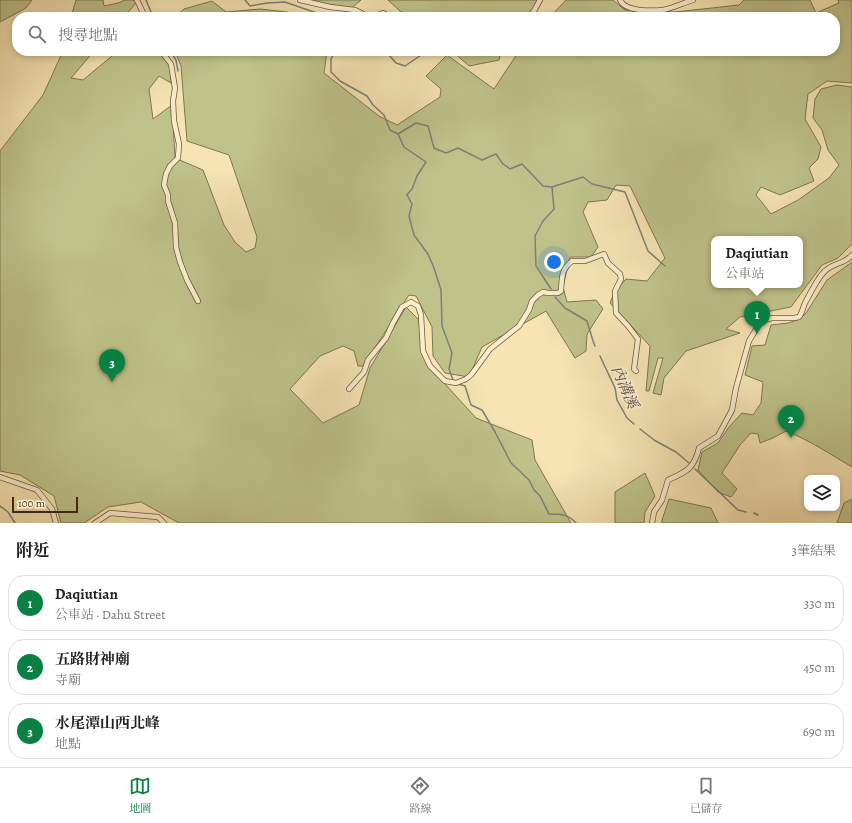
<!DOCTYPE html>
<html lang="zh-TW">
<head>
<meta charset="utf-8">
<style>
	:root { --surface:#fff; --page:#f2f2f2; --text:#222; --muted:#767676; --line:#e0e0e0; --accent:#0b8043 }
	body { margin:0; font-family:Alegreya,"Noto Serif TC",serif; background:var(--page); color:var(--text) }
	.controls { position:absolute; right:12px; bottom:12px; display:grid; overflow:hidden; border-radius:8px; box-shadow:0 2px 6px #0003 }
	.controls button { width:36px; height:36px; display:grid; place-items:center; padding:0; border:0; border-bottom:1px solid var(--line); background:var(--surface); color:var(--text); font:20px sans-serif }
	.scale { position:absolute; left:12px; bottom:10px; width:66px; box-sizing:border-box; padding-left:4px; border:2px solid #422917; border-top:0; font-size:11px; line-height:14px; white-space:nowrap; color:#422917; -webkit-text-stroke:3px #f9edce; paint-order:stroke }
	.you { position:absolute; left:554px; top:262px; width:14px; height:14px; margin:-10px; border:3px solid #fff; border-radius:50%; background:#1a73e8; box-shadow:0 0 0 6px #1a73e833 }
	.badge { display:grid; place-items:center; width:26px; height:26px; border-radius:50%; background:var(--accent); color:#fff; font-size:13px; font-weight:700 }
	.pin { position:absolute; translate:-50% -33px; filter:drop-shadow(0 1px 2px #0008) }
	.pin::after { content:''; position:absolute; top:21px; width:14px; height:12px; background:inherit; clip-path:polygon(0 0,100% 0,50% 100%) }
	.popup { position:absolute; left:711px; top:236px; width:92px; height:52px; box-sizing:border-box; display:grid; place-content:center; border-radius:8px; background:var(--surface); filter:drop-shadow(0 1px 3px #0005); font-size:13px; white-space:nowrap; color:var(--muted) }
	.popup b { font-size:15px; color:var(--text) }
	.popup::after { content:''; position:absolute; left:50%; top:100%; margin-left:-8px; border:8px solid transparent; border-top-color:var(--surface) }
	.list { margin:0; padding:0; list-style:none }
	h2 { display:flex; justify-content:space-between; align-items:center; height:52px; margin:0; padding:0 16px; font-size:17px }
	h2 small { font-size:13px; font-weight:400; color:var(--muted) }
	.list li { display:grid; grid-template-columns:26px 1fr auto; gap:12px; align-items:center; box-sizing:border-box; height:56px; margin:0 8px 8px; padding:0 8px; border:1px solid var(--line); border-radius:16px }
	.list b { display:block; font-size:15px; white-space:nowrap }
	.list p { margin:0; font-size:13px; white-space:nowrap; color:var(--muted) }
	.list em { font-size:13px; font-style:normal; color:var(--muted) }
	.icon { flex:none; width:22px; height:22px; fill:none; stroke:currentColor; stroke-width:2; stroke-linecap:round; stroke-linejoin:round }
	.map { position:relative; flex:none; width:852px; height:523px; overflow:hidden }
	.search { position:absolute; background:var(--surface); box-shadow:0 2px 6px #0003; left:12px; right:12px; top:12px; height:44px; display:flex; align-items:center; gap:10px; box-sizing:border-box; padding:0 14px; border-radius:16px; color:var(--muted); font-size:15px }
	.sheet { height:244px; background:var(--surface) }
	nav { display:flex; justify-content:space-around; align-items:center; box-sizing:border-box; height:56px; border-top:1px solid var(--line); background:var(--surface); font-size:11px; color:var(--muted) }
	nav a { display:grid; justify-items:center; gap:2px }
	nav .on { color:var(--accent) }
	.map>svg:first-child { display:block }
	.green { fill:#bfc38a; stroke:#807650; fill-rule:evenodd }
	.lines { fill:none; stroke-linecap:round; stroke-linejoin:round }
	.stream { stroke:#7b8177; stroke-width:1.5 }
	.street-casing { stroke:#6f583e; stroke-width:6 }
	.street { stroke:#f9edce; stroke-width:4.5 }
	.labels { text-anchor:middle; stroke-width:4; stroke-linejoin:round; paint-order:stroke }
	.water-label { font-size:15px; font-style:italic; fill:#5a4e3f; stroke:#f9edce }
</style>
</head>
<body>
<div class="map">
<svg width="852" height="523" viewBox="0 0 852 523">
	<rect width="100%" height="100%" fill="#f6e4b3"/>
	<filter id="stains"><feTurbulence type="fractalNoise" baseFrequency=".005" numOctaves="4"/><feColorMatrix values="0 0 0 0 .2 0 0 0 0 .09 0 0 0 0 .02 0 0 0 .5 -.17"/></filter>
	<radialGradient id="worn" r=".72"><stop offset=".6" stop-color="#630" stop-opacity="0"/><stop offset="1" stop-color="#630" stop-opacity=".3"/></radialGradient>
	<g class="green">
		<path d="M0 0H32L26 8 0 22Z"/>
		<path d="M76 0H103L104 6 118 3 125 0H134L136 3 124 17H71Z"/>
		<path d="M298 0H361L349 10 301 2Z"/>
		<path d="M388 0H543L524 17H408L400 11Z"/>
		<path d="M566 0H613L625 10 675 12 739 5 744 0H810L816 13 839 3 838 0H852V83L827 81 808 94 805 119 821 147 818 159 809 168 814 181 780 195 761 187 756 195 771 214 798 200 829 178 839 165 828 150 822 130 813 118 815 99 821 89 837 85 852 87V244L838 258 822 265 791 307 740 317 726 329 740 333 686 351 664 378 661 395 653 393 663 358H658L649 391H646L650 346 610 303 615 291 626 279 647 281 665 258 630 186 616 185 607 200 588 202 583 212 598 247 591 257H570L563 287 567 302 596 300 603 309 587 334 586 351 575 358 546 311 482 347 469 377 445 373 433 356 432 327 416 296 409 295 363 366H358L354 351 343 346 320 356 290 389 323 423 359 405 370 368 406 307 419 320 426 363 476 418 532 440 535 460 571 523H179L141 502 108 507 84 523H61L54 496 20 475 0 471V151L43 95 63 51H94L71 78 83 80 118 51H161L171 69V83L159 76 149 89 153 119 172 105 175 158 203 170 224 225 235 242 246 252 255 248 257 237 229 155 187 141 181 66 175 51H327L324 73 379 116 397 125 440 97 441 89 426 76 447 55 494 89 519 51H835V17H550ZM714 239H800V285H714Z"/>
		<path d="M212 1 226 12 260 9 287 12 298 17H175L184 9Z"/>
		<path d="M452 51H501L499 60 469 66Z"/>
		<path d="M852 262V467C830 454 809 440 786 431L773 438 760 443 758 434 751 433 740 445 722 473 737 489 731 497 718 492 698 470 702 452 718 443 729 427 742 413 753 415 761 403 763 382 745 375 752 346 765 345 771 325 788 323 800 319 806 313 827 280Z"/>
		<path d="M645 473 655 496 645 512 644 523H615V492Z"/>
		<path d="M669 499 711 508 718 523H662V520Z"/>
		<path d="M852 499V523H837L844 503Z"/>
	</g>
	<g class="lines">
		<g class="stream">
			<path d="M146 0 153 17"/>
			<path d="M245 0 250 6 267 3 285 2 328 17"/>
			<path d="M170 51 176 60 178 71"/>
			<path d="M335 51 331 59V72L340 81 367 96 373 105 384 115 390 130 398 134 416 123 428 126 434 148 446 153 458 148 482 160 496 154 503 164 510 169 522 164 543 186 552 187 583 177 592 184 625 192 648 251 665 266"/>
			<path d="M373 51 374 52 389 55 396 63 405 66 427 51"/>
			<path d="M398 134 404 147 426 162 417 176 412 189 407 195 412 204 409 216 414 235 428 254 434 268 441 290 442 326 452 353 449 369 453 380"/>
			<path d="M551 289 536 266 535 236 543 221 554 209 552 187"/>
			<path d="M555 297 565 308 587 321 593 341 595 346"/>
			<path d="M600 356 615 388 617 400 627 418 634 424"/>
			<path d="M458 384 465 386 471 405 482 410 495 432 511 463 529 480 534 490 540 496 549 514C561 514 568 514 576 523"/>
			<path d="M640 429 654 440 676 452 689 463"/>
			<path d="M695 469 738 510 746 512"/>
			<path d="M0 506 8 512 15 523"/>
			<path d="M754 513 758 515"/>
		</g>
		<defs>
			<g id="street">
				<path d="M137 0 145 17"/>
				<path d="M300 0 330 7 355 10 367 16H377L383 13 391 17"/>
				<path d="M620 0C625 12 652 11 663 10 673 8 683 3 693 0"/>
				<path d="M529 17 534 11 540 0"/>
				<path d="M161 51 171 64 175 88 173 101 174 121 179 144 178 158 170 166 166 174 164 185 168 195V201L175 223 176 247 180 262 187 280 198 301"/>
				<path d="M349 389 364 372 368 360 386 338 393 323 402 307 411 302 418 306 421 315 423 351 430 366 445 381 456 383 466 379 471 375 490 349 519 326 529 310 532 301 538 295 543 292 548 293H558L561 291C562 277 561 270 572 261H585L604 254 608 263 620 274 621 279 615 291 616 313 628 326 638 339 634 369 636 371"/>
				<path d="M0 477 37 490 52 509 56 523"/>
				<path d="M95 523 110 513 158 517 164 523"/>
				<path d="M652 523 654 512 662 500 668 480C686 472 694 469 699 448L718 436 732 410 736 388 749 341 761 321 772 318H794L799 317C802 313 803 308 805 303 810 294 816 281 823 273 832 262 844 265 852 255"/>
			</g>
		</defs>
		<use href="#street" class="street-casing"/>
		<use href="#street" class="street"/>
	</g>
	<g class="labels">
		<g class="water-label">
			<text transform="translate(625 387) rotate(67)" y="5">內溝溪</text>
		</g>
	</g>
	<rect width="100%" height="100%" filter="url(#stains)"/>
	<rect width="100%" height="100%" fill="url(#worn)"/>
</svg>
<div class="controls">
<button><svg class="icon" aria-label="layers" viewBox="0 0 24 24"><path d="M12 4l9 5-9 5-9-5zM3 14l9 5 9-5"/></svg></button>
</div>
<div class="scale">100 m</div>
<div class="you"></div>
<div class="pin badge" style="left:757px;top:334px">1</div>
<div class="popup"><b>Daqiutian</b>公車站</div>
<div class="pin badge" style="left:791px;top:438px">2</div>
<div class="pin badge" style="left:112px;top:382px">3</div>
<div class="search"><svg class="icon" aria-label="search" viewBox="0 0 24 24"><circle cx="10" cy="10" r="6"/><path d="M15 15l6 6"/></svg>搜尋地點</div>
</div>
<section class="sheet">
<h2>附近<small>3筆結果</small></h2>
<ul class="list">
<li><span class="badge">1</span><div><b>Daqiutian</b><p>公車站 · Dahu Street</p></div><em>330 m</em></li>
<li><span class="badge">2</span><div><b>五路財神廟</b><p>寺廟</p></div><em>450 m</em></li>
<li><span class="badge">3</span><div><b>水尾潭山西北峰</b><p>地點</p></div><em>690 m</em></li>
</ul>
</section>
<nav>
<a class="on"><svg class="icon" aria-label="map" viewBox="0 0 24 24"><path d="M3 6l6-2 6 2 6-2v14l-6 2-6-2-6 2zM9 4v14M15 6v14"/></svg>地圖</a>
<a><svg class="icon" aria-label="directions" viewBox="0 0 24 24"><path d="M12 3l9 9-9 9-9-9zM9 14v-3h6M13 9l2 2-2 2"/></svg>路線</a>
<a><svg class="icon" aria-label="saved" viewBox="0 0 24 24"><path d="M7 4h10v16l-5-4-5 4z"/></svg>已儲存</a>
</nav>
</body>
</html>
